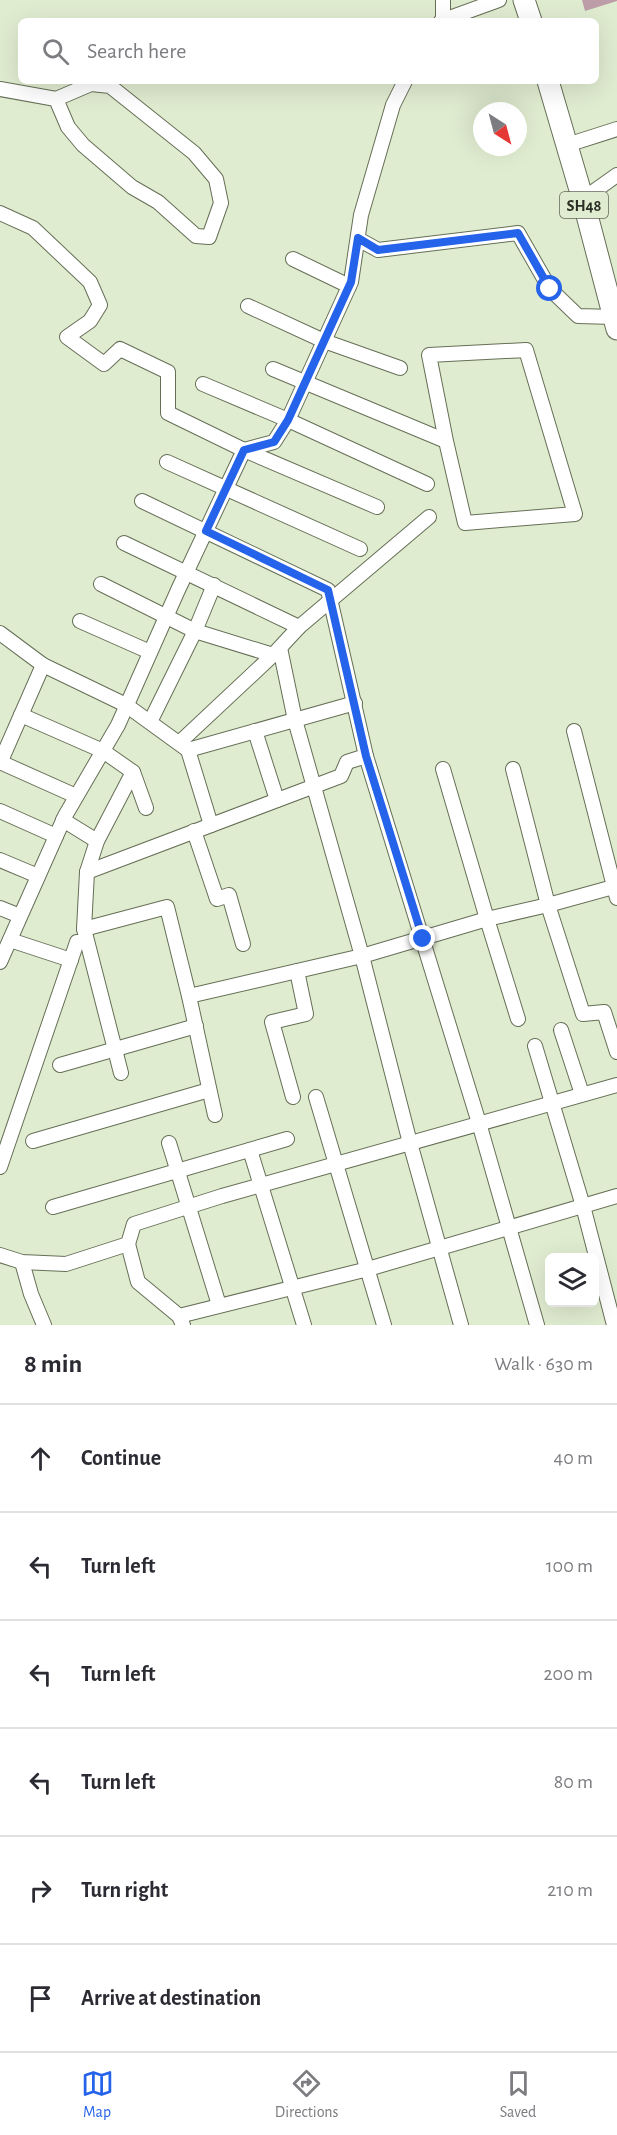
<!DOCTYPE html>
<html lang="en">
<head>
<meta charset="utf-8">
<style>
	:root { --surface:#fff; --page:#f7f7f7; --text:#2b2b33; --muted:#7c7c81; --line:#e1e1e2; --accent:#2563eb }
	body { margin:0; font-family:"Alegreya Sans",sans-serif; background:var(--page); color:var(--text) }
	.controls { position:absolute; right:18px; bottom:18px; display:grid; overflow:hidden; border-radius:9px; box-shadow:0 6px 24px #0002 }
	.controls button { width:54px; height:54px; display:grid; place-items:center; padding:0; border:0; border-bottom:2px solid var(--line); background:var(--surface); color:var(--text); font:30px sans-serif }
	.compass { position:absolute; left:473px; top:102px; width:54px; height:54px; border-radius:50%; background:var(--surface); box-shadow:0 6px 24px #0002; rotate:144deg }
	.stop { position:absolute; width:18px; height:18px; margin:-14px; border:4px solid #2563eb; border-radius:50%; background:#fff }
	.stop.end { background:#2563eb; border-color:#fff; box-shadow:0 2px 6px #0008 }
	.list { margin:0; padding:0; list-style:none }
	h2 { display:flex; justify-content:space-between; align-items:center; height:78px; margin:0; padding:0 24px; font-size:26px }
	h2 small { font-size:20px; font-weight:400; color:var(--muted) }
	.list li { display:grid; grid-template-columns:39px 1fr auto; gap:18px; align-items:center; box-sizing:border-box; height:108px; padding:0 24px; border-top:2px solid var(--line) }
	.list b { display:block; font-size:22px; white-space:nowrap }
	.list em { font-size:20px; font-style:normal; color:var(--muted) }
	.icon { flex:none; width:33px; height:33px; fill:none; stroke:currentColor; stroke-width:2; stroke-linecap:round; stroke-linejoin:round }
	.map { position:relative; flex:none; width:617px; height:1325px; overflow:hidden }
	.search { position:absolute; background:var(--surface); box-shadow:0 6px 24px #0002; left:18px; right:18px; top:18px; height:66px; display:flex; align-items:center; gap:15px; box-sizing:border-box; padding:0 21px; border-radius:9px; color:var(--muted); font-size:22px }
	.sheet { height:726px; background:var(--surface) }
	nav { display:flex; justify-content:space-around; align-items:center; box-sizing:border-box; height:84px; border-top:2px solid var(--line); background:var(--surface); font-size:16px; color:var(--muted) }
	nav a { display:grid; justify-items:center; gap:3px }
	nav .on { color:var(--accent) }
	.map>svg:first-child { display:block }
	.building { fill:#bd9ea8 }
	.lines { fill:none; stroke-linecap:round; stroke-linejoin:round }
	.minor-casing { stroke:#656f56; stroke-width:16 }
	.primary-casing { stroke:#656f56; stroke-width:23 }
	.minor { stroke:#fff; stroke-width:14 }
	.primary { stroke:#fff; stroke-width:21 }
	.route { stroke:#2563eb; stroke-width:8 }
	.labels { text-anchor:middle; stroke-width:5; stroke-linejoin:round; paint-order:stroke }
	.shield { fill:#e0ecd0; stroke:#606657; stroke-width:1.5 }
	.shield-label { font-size:16px; font-weight:bold; fill:#292d23 }
</style>
</head>
<body>
<div class="map">
<svg width="617" height="1325" viewBox="0 0 617 1325">
	<rect width="100%" height="100%" fill="#e0ecd0"/>
	<path class="building" d="M582 0H617V1L585 11Z"/>
	<g class="lines">
		<defs>
			<g id="minor">
				<path d="M443 0V19"/>
				<path d="M441 21 499 0"/>
				<path d="M0 89 56 99 91 84 110 86 194 153 216 179 221 203 209 237 196 236 158 202 132 187 83 145 68 127 56 99"/>
				<path d="M567 145 617 129"/>
				<path d="M593 192 617 175"/>
				<path d="M0 213 33 228 90 282 100 305 90 321 67 337 104 364 120 349 168 372V413L244 450 377 507"/>
				<path d="M358 239 378 250 518 233 550 289 578 316 614 317"/>
				<path d="M293 259 349 286"/>
				<path d="M248 306 324 341 400 368"/>
				<path d="M273 369 446 441 465 523 575 514 526 350 429 355 446 441"/>
				<path d="M203 384 288 420 427 484"/>
				<path d="M167 462 360 549"/>
				<path d="M142 501 328 590 366 756 479 1123 537 1325"/>
				<path d="M124 543 299 627"/>
				<path d="M101 584 195 631 273 655"/>
				<path d="M80 621 150 652"/>
				<path d="M0 633 43 665 126 705 188 750 211 825"/>
				<path d="M280 648 295 720 362 956 410 1143 461 1325"/>
				<path d="M21 715 103 751 133 772 146 808"/>
				<path d="M150 722 195 631 214 585"/>
				<path d="M255 731 277 800"/>
				<path d="M574 731 617 898"/>
				<path d="M179 743 273 655 299 627 429 517"/>
				<path d="M188 750 355 703"/>
				<path d="M0 762 76 796"/>
				<path d="M0 763 43 665"/>
				<path d="M443 769 487 919 518 1019"/>
				<path d="M513 769 548 905 583 1014 604 1012 617 1052"/>
				<path d="M0 811 56 836"/>
				<path d="M63 820 97 841"/>
				<path d="M194 831 217 899 229 895 243 944"/>
				<path d="M0 860 38 876"/>
				<path d="M87 872 341 776 347 762 366 756"/>
				<path d="M0 908 20 916"/>
				<path d="M84 929 167 907 189 996 215 1115"/>
				<path d="M10 940 71 960"/>
				<path d="M0 962 65 816 118 725 178 590 244 450 274 442 288 420 351 282 361 215 393 105 405 81"/>
				<path d="M189 996 362 956 487 919 548 905 617 886"/>
				<path d="M561 1030 582 1094"/>
				<path d="M535 1046 583 1206 614 1325"/>
				<path d="M60 1065 196 1026"/>
				<path d="M121 1073 84 929 87 872 97 841 133 772"/>
				<path d="M293 1097 272 1022 306 1014 297 971"/>
				<path d="M316 1097 384 1325"/>
				<path d="M33 1141 209 1090"/>
				<path d="M169 1143 219 1305"/>
				<path d="M250 1150 304 1325"/>
				<path d="M0 1167 77 942H87"/>
				<path d="M53 1207 287 1139"/>
				<path d="M128 1244 138 1282 179 1316 183 1325"/>
				<path d="M0 1255 22 1262 66 1264 128 1244 134 1224 222 1196 617 1085"/>
				<path d="M22 1262 31 1294 44 1325"/>
				<path d="M179 1316 368 1269 617 1196"/>
			</g>
			<g id="primary">
				<path d="M524 0 531 21"/>
				<path d="M548 81 583 200 617 329"/>
			</g>
		</defs>
		<use href="#minor" class="minor-casing"/>
		<use href="#primary" class="primary-casing"/>
		<use href="#minor" class="minor"/>
		<use href="#primary" class="primary"/>
	</g>
	<g class="lines">
		<path class="route" d="M423 939 366 756 328 590 206 531 244 450 274 442 288 420 351 282 358 238 378 250 518 233 550 289"/>
	</g>
	<g class="labels">
		<rect class="shield" x="560" y="192" width="48" height="26" rx="4.5"/>
		<g class="shield-label">
			<text x="584" y="211">SH48</text>
		</g>
	</g>
</svg>
<div class="controls">
<button><svg class="icon" aria-label="layers" viewBox="0 0 24 24"><path d="M12 4l9 5-9 5-9-5zM3 14l9 5 9-5"/></svg></button>
</div>
<svg class="compass" viewBox="-18 -18 36 36"><path d="M0-13l5 13h-10z" fill="#e53935"/><path d="M0 13l5-13h-10z" fill="#7c7c81"/></svg>
<div class="stop" style="left:550px;top:289px"></div>
<div class="stop end" style="left:423px;top:939px"></div>
<div class="search"><svg class="icon" aria-label="search" viewBox="0 0 24 24"><circle cx="10" cy="10" r="6"/><path d="M15 15l6 6"/></svg>Search here</div>
</div>
<section class="sheet">
<h2>8 min<small>Walk · 630 m</small></h2>
<ul class="list">
<li><svg class="icon" aria-label="ahead" viewBox="0 0 24 24"><path d="M12 20V5M6 11l6-6 6 6"/></svg><div><b>Continue</b></div><em>40 m</em></li>
<li><svg class="icon" aria-label="left" viewBox="0 0 24 24"><path d="M17 20v-9H6M10 6l-5 5 5 5"/></svg><div><b>Turn left</b></div><em>100 m</em></li>
<li><svg class="icon" aria-label="left" viewBox="0 0 24 24"><path d="M17 20v-9H6M10 6l-5 5 5 5"/></svg><div><b>Turn left</b></div><em>200 m</em></li>
<li><svg class="icon" aria-label="left" viewBox="0 0 24 24"><path d="M17 20v-9H6M10 6l-5 5 5 5"/></svg><div><b>Turn left</b></div><em>80 m</em></li>
<li><svg class="icon" aria-label="right" viewBox="0 0 24 24"><path d="M7 20v-9h11M14 6l5 5-5 5"/></svg><div><b>Turn right</b></div><em>210 m</em></li>
<li><svg class="icon" aria-label="arrive" viewBox="0 0 24 24"><path d="M6 21V4h12l-3 4 3 4H6"/></svg><div><b>Arrive at destination</b></div></li>
</ul>
</section>
<nav>
<a class="on"><svg class="icon" aria-label="map" viewBox="0 0 24 24"><path d="M3 6l6-2 6 2 6-2v14l-6 2-6-2-6 2zM9 4v14M15 6v14"/></svg>Map</a>
<a><svg class="icon" aria-label="directions" viewBox="0 0 24 24"><path d="M12 3l9 9-9 9-9-9zM9 14v-3h6M13 9l2 2-2 2"/></svg>Directions</a>
<a><svg class="icon" aria-label="saved" viewBox="0 0 24 24"><path d="M7 4h10v16l-5-4-5 4z"/></svg>Saved</a>
</nav>
</body>
</html>
